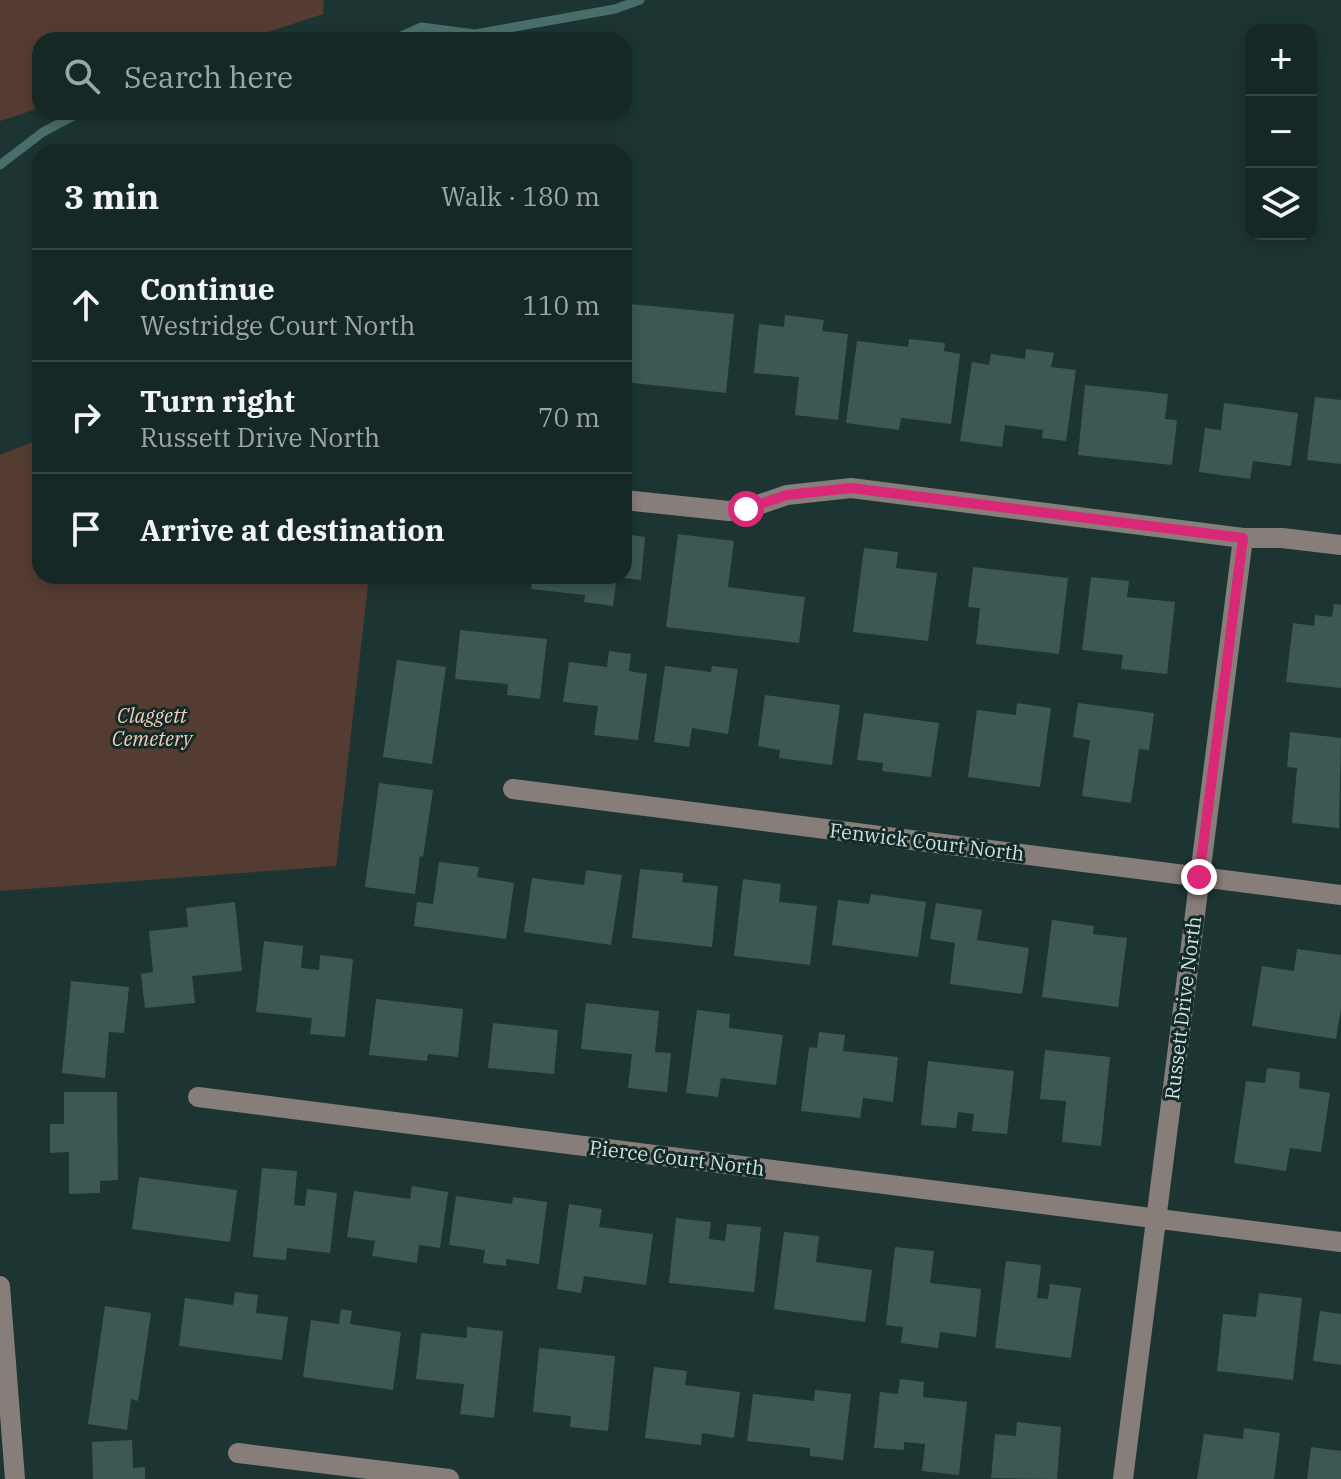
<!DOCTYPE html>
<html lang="en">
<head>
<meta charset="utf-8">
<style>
	:root { --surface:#152826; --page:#223432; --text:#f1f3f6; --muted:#9da6a7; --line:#344443 }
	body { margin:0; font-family:"IBM Plex Serif",serif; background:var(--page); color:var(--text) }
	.controls { position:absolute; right:24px; top:24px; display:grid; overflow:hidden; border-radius:16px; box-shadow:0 4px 12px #0003 }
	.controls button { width:72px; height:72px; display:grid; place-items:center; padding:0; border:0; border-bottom:2px solid var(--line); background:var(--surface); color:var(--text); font:40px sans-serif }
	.stop { position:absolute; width:24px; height:24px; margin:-18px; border:6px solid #db2777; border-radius:50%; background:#fff }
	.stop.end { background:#db2777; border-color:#fff; box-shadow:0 2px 8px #0008 }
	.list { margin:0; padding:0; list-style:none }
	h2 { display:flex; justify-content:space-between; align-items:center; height:104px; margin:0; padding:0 32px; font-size:34px }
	h2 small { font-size:26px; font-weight:400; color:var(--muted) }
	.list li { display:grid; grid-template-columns:52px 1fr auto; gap:24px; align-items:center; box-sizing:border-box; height:112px; padding:0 32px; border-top:2px solid var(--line) }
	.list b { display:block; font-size:30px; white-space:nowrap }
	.list p { margin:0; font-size:26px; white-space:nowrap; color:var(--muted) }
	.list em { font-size:26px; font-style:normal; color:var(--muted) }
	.icon { flex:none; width:44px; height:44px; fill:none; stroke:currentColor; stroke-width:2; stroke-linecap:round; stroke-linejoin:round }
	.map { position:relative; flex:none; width:1341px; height:1479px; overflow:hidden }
	.search { position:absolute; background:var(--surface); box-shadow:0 4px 12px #0003; left:32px; top:32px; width:600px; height:88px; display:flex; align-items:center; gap:20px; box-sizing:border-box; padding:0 28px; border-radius:24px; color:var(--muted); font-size:30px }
	.panel { position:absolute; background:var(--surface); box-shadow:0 4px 12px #0003; left:32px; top:144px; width:600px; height:440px; border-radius:24px }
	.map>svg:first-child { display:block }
	.green { fill:#543c32 }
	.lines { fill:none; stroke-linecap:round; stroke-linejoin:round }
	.stream { stroke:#496e6a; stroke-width:9 }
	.building { fill:#3d5754 }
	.minor { stroke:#877d79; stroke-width:20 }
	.route { stroke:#db2777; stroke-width:10 }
	.labels { text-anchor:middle; stroke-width:6; stroke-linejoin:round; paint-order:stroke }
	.park-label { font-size:20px; font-style:italic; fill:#f8cab7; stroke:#122b28 }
	.street-label { font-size:20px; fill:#d1dfdd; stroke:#122b28 }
</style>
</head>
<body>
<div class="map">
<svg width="1341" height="1479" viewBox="0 0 1341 1479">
	<rect width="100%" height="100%" fill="#1c3532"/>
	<g class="green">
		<path d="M0 0H324L323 14 244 40H40V108L0 121Z"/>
		<path d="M40 439V576H369L336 866 0 891V455Z"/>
	</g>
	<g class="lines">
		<g class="stream">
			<path d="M392 40 421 27 475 34 615 9 640 0"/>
			<path d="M0 165 43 132 81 112"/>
		</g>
	</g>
	<g class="building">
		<path d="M630 304 734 314 726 393 624 382Z"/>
		<path d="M785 315 824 320 822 331 848 334 838 420 795 415 799 377 754 373 759 324 784 327Z"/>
		<path d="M909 339 945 343 944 351 960 354 951 424 901 418 899 430 846 423 857 341 908 347Z"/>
		<path d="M1026 349 1054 353 1051 367 1076 370 1066 441 1042 438 1043 430 1005 425 1002 447 960 441 972 362 989 365 991 354 1025 359Z"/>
		<path d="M1085 385 1168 394 1165 419 1177 420 1172 465 1078 455Z"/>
		<path d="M1315 397 1341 400V464L1307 460Z"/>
		<path d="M1224 403 1298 413 1291 466 1253 461 1250 479 1199 472 1205 428 1221 430Z"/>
		<path d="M624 534 645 537 641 580 624 578Z"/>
		<path d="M678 534 734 541 728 587 805 597 799 643 666 627Z"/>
		<path d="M864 548 898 552 896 568 937 573 928 641 853 632Z"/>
		<path d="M973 567 1068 578 1059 654 976 644 980 608 968 607Z"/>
		<path d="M533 576H617L613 606 584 602 585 595 531 589Z"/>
		<path d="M1091 577 1129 581 1127 597 1175 602 1167 674 1121 669 1123 655 1082 650Z"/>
		<path d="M1334 604 1341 605V688L1286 682 1293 623 1314 626 1315 615 1332 617Z"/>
		<path d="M460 630 547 639 540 699 507 695 508 684 455 679Z"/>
		<path d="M609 651 631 654 629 671 647 674 638 740 594 735 598 706 563 702 569 662 607 667Z"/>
		<path d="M397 660 446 667 432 764 383 757Z"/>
		<path d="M665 666 711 672 712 666 738 669 728 734 692 728 689 747 654 742Z"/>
		<path d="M765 695 840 705 832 765 779 758 780 750 758 746Z"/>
		<path d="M1017 703 1051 708 1040 787 968 777 977 710 1016 715Z"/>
		<path d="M1078 703 1154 713 1149 750 1139 749 1131 803 1082 796 1090 740 1073 737Z"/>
		<path d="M864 713 939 723 931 777 882 771 883 763 857 760Z"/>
		<path d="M1290 732 1341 738 1339 828 1292 823 1297 768 1287 767Z"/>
		<path d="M379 783 433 790 423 857 420 856 415 894 365 887Z"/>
		<path d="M439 862 479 867 477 877 514 883 506 939 414 926 417 902 433 904Z"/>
		<path d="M640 869 683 873 682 882 718 886 712 947 632 938Z"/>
		<path d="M586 870 622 875 611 945 524 932 532 878 584 885Z"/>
		<path d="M743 879 781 884 779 902 817 906 810 965 734 956Z"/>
		<path d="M871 894 926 902 918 957 832 945 838 900 869 904Z"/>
		<path d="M235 902 242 971 192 976 195 1003 145 1008 141 974 153 972 149 931 188 927 186 908Z"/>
		<path d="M936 903 982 910 977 940 1029 948 1022 994 950 984 955 943 930 939Z"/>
		<path d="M1052 920 1094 926 1093 934 1127 938 1118 1007 1042 997Z"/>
		<path d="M264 941 303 946 301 968 319 970 320 955 353 959 345 1037 310 1034 312 1018 256 1012Z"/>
		<path d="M1297 949 1341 955V1008L1336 1039 1252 1026 1262 966 1294 971Z"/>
		<path d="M71 981 129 987 124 1033 109 1032 105 1078 62 1073Z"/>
		<path d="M376 999 463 1009 458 1057 428 1054 427 1061 369 1055Z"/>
		<path d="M586 1003 659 1011 655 1052 671 1053 667 1092 628 1088 632 1054 581 1049Z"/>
		<path d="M697 1010 730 1014 729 1028 783 1035 776 1085 721 1078 718 1097 686 1093Z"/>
		<path d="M493 1023 558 1030 554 1074 488 1068Z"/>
		<path d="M819 1032 845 1035 843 1051 898 1057 893 1102 863 1098 860 1118 801 1111 809 1047 817 1048Z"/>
		<path d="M1045 1050 1110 1057 1101 1146 1062 1142 1066 1101 1040 1099Z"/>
		<path d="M928 1061 1014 1071 1007 1134 972 1131 974 1114 958 1112 956 1128 921 1125Z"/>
		<path d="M1267 1068 1300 1072 1299 1088 1330 1093 1321 1152 1290 1148 1286 1171 1234 1163 1246 1081 1265 1083Z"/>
		<path d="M64 1092H117L118 1180 100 1181V1193L69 1194V1152L50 1153V1124H64Z"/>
		<path d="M262 1168 297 1171 294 1205 305 1206 307 1189 337 1193 330 1253 287 1248 286 1260 253 1257Z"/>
		<path d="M139 1177 237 1190 230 1242 132 1229Z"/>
		<path d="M412 1186 448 1192 440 1248 419 1245 417 1263 372 1256 375 1241 347 1237 354 1191 410 1199Z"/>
		<path d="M456 1196 512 1204 513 1197 547 1202 539 1264 506 1259V1266L483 1263 485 1250 449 1245Z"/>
		<path d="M569 1204 602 1209 599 1227 653 1234 646 1285 584 1276 581 1293 557 1289Z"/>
		<path d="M676 1218 711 1222 709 1239 725 1241 727 1224 761 1227 754 1292 669 1283Z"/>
		<path d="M784 1232 819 1236 816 1262 872 1270 865 1322 774 1309Z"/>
		<path d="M895 1247 934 1251 930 1283 981 1289 976 1337 940 1332 938 1348 901 1343 903 1327 886 1325Z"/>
		<path d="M1006 1261 1041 1265 1037 1298 1048 1299 1050 1284 1081 1288 1071 1358 995 1348Z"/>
		<path d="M235 1292 258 1295 256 1313 288 1317 282 1360 179 1346 185 1298 233 1305Z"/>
		<path d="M1259 1293 1302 1298 1293 1380 1217 1371 1223 1314 1256 1317Z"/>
		<path d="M105 1306 151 1313 138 1401 131 1399 127 1430 88 1424Z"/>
		<path d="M341 1309 352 1311 350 1324 401 1332 393 1390 303 1377 311 1320 339 1324Z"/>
		<path d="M1320 1311 1341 1314V1365L1313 1361Z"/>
		<path d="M467 1327 503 1331 494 1418 460 1414 464 1384 416 1379 421 1333 467 1338Z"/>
		<path d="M539 1348 615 1356 608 1431 570 1427 571 1416 533 1412Z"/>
		<path d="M654 1367 687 1371 685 1385 740 1392 734 1438 702 1433 701 1445 645 1438Z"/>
		<path d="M900 1379 924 1382 923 1397 967 1402 959 1475 922 1471 925 1444 904 1442V1450L874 1448 880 1392 898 1394Z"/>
		<path d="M815 1390 851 1394 843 1460 810 1456V1448L747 1441 753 1394 814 1401Z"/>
		<path d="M1017 1422 1061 1427 1057 1479 991 1478 995 1434 1016 1436Z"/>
		<path d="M1244 1428 1280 1433 1274 1479H1197L1204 1434 1243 1439Z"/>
		<path d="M132 1440 133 1468 145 1467V1479H93L92 1442Z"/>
		<path d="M1311 1447 1341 1451V1479H1307Z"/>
	</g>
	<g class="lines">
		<g class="minor">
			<path d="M624 500 729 511 746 509 787 495 851 488 1243 538H1282L1341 545"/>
			<path d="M513 789 1341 895"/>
			<path d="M198 1097 1341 1242"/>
			<path d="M0 1286 15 1479"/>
			<path d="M238 1453 449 1479"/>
			<path d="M1123 1479 1243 538"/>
		</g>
	</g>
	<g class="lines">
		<path class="route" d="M746 509 787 495 851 488 1243 538 1199 877"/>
	</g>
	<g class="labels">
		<g class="park-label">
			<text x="152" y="723">Claggett<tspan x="152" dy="23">Cemetery</tspan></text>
		</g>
		<g class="street-label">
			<text transform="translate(927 842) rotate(7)" y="7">Fenwick Court North</text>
			<text transform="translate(1183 1008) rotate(-83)" y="7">Russett Drive North</text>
			<text transform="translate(677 1158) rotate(7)" y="7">Pierce Court North</text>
		</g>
	</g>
</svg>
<div class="controls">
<button>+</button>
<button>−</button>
<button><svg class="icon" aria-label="layers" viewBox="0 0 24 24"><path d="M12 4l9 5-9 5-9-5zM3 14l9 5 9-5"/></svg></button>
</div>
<div class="stop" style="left:746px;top:509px"></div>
<div class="stop end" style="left:1199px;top:877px"></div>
<div class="search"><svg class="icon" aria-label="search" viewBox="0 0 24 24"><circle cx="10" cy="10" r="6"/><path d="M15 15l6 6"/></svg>Search here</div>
<section class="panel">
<h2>3 min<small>Walk · 180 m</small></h2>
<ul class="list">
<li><svg class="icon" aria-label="ahead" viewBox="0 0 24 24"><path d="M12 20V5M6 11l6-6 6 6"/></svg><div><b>Continue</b><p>Westridge Court North</p></div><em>110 m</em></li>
<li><svg class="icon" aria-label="right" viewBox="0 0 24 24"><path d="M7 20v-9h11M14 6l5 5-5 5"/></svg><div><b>Turn right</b><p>Russett Drive North</p></div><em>70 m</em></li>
<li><svg class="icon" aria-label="arrive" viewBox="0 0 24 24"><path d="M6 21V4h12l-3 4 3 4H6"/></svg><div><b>Arrive at destination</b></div></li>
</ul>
</section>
</div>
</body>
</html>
